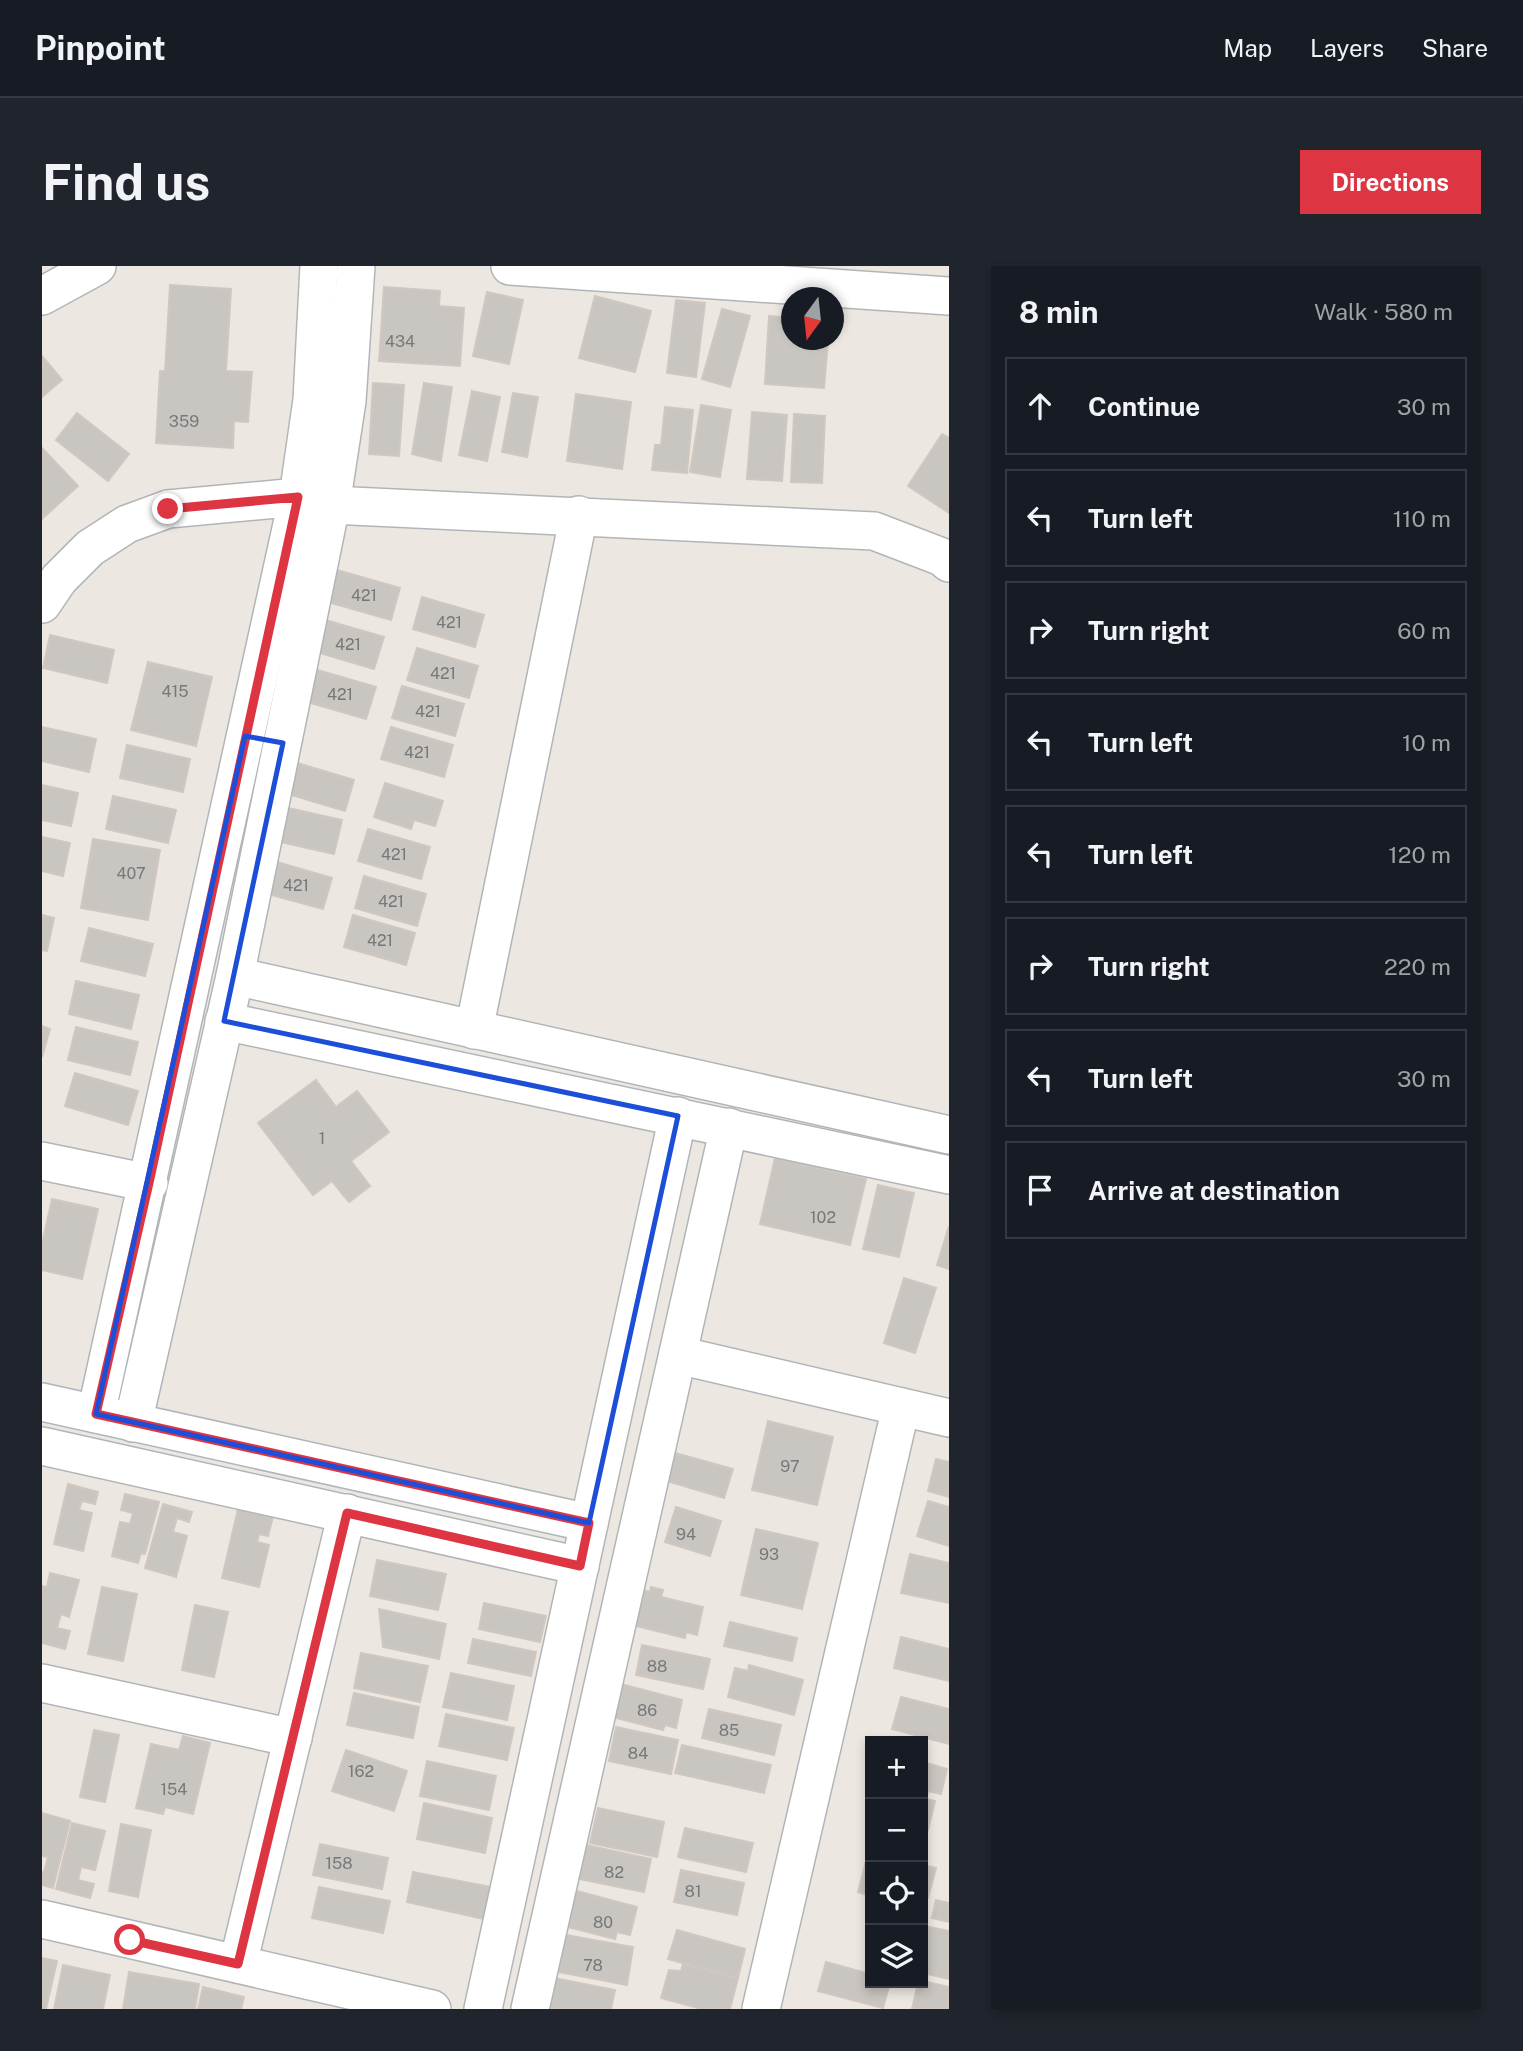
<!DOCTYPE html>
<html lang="en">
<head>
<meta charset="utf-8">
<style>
	:root { --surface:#171b24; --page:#20242c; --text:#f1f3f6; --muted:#9ea1a6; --line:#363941; --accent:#de3543 }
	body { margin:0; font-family:"Public Sans",sans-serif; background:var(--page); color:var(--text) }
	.controls { position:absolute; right:21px; bottom:21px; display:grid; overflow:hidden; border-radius:0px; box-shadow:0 4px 10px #0003 }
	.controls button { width:63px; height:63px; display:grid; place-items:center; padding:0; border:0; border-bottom:2px solid var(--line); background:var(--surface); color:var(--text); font:35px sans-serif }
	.compass { position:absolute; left:739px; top:21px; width:63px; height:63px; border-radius:50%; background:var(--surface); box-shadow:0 4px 10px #0003; rotate:195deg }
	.stop { position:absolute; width:21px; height:21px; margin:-16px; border:5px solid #de3543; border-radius:50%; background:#fff }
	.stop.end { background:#de3543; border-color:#fff; box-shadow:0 2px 7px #0008 }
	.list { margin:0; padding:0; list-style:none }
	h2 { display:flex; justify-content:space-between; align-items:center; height:91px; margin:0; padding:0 28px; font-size:30px }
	h2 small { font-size:23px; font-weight:400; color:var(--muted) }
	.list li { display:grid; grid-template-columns:46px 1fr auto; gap:21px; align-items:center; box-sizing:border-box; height:98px; margin:0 14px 14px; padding:0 14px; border:2px solid var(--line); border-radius:0px }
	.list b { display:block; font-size:26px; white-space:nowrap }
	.list em { font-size:23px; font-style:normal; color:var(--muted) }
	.icon { flex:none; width:38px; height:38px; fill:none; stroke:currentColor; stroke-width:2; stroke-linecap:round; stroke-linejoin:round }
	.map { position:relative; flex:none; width:907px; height:1743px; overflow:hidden; border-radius:0px }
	header { display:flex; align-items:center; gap:42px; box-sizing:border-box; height:98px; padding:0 35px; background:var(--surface); border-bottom:2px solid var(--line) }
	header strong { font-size:33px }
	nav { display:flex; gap:38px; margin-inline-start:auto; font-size:24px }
	.intro { display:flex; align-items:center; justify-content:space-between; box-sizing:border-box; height:168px; padding:0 42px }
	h1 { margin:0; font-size:49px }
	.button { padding:18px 32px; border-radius:0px; background:var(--accent); color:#fff; font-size:24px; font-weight:700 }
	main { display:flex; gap:42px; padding:0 42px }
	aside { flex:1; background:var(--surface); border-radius:0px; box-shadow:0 4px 10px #0003 }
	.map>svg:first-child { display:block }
	.building { fill:#c9c5c0; stroke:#d0c8c0; stroke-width:2 }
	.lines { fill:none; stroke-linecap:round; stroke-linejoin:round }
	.minor-casing { stroke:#b2b5b8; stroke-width:40 }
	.minor { stroke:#fff; stroke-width:37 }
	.route { stroke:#de3543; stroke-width:9 }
	.marked { fill:none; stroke:#1d4ed8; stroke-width:5; stroke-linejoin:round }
	.labels { text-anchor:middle; stroke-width:5; stroke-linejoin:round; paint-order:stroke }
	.number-label { font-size:16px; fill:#767879 }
</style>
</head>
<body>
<header>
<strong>Pinpoint</strong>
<nav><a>Map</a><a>Layers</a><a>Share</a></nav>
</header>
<div class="intro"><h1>Find us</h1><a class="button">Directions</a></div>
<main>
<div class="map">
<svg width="907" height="1743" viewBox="0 0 907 1743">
	<rect width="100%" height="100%" fill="#ece8e1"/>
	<g class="building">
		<path d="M128 19 189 23 184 105 210 106 206 156 192 155 191 182 114 177 118 105H123Z"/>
		<path d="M342 21 398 25 397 40 422 42 418 100 337 95Z"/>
		<path d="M445 26 481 34 467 98 431 90Z"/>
		<path d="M553 30 609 45 593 106 537 92Z"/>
		<path d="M634 34 663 37 654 111 625 107Z"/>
		<path d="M680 43 708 50 688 121 660 113Z"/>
		<path d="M727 50 750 52V74H786L782 122 723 118Z"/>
		<path d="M0 90 20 114 0 131Z"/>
		<path d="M331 117 362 119 357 190 327 188Z"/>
		<path d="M382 117 410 121 399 195 370 188Z"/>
		<path d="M430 125 458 131 445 195 417 189Z"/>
		<path d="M471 127 496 131 485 191 460 186Z"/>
		<path d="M534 128 589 136 580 203 525 195Z"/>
		<path d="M659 139 689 144 678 211 648 206Z"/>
		<path d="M623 141 651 144 645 207 610 204 613 179H619Z"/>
		<path d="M710 146 745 149 740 215 705 213Z"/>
		<path d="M35 147 87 188 66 215 14 174Z"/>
		<path d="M752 148 783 150 780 217 749 216Z"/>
		<path d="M900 168 907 172V247L866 220Z"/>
		<path d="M0 182 36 220 0 253Z"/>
		<path d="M295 304 358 322 349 354 286 336Z"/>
		<path d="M380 331 442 349 433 381 371 363Z"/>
		<path d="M280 353 342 371 332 403 271 385Z"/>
		<path d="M8 369 72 384 65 417 1 402Z"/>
		<path d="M375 382 436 400 427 432 365 414Z"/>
		<path d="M106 396 170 411 154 480 89 464Z"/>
		<path d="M272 403 334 421 324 453 262 435Z"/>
		<path d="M360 420 422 438 413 470 350 452Z"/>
		<path d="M0 461 54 473 47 506 0 495Z"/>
		<path d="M349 461 411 479 402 511 339 493Z"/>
		<path d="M85 479 148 493 141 526 78 512Z"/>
		<path d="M252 496 312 514 303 545 243 527Z"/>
		<path d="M343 517 401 535 393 560 372 554 369 563 332 551Z"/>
		<path d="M0 519 36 527 29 560 0 554Z"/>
		<path d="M71 530 134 544 126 577 64 563Z"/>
		<path d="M233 539 300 554 292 588 225 573Z"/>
		<path d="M326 563 388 581 379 613 316 595Z"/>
		<path d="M0 571 28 577 21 610 0 605Z"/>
		<path d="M51 573 118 584 106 654 39 642Z"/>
		<path d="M228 594 290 612 281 643 219 626Z"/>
		<path d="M322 610 384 628 375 660 313 642Z"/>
		<path d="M0 649 12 652 5 685 0 684Z"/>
		<path d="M311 649 373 667 364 699 302 681Z"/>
		<path d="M47 662 111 678 103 710 39 695Z"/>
		<path d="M34 715 97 729 89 763 27 748Z"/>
		<path d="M0 760 8 763 0 791Z"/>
		<path d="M34 761 96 776 88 809 26 794Z"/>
		<path d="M33 807 96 825 86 859 23 840Z"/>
		<path d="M274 814 294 841 315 825 347 866 309 895 328 920 307 936 290 915 271 929 216 857Z"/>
		<path d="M733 892 824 913 808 979 718 958Z"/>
		<path d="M836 919 872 927 857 991 821 983Z"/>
		<path d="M10 933 56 943 40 1013 0 1004V978Z"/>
		<path d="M907 960V1003L895 999Z"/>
		<path d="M862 1012 894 1022 873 1087 842 1077Z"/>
		<path d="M726 1155 791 1171 775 1239 710 1224Z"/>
		<path d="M633 1187 691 1203 682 1232 625 1215Z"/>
		<path d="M894 1193 907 1196V1231L886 1225Z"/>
		<path d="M26 1218 56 1226 53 1238 40 1235 37 1244 50 1247 41 1285 12 1278Z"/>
		<path d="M83 1228 117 1236 103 1288 99 1287 96 1297 70 1290 78 1256 88 1258 91 1247 79 1244Z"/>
		<path d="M886 1235 907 1241V1280L875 1270Z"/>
		<path d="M121 1238 150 1246 147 1256 135 1252 131 1266 145 1270 134 1311 103 1302Z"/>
		<path d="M634 1241 679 1255 668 1290 623 1276Z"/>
		<path d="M196 1243 231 1251 226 1270 217 1268 215 1276 227 1279 217 1321 180 1312Z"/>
		<path d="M714 1263 776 1277 760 1343 699 1329Z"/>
		<path d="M868 1288 907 1297V1337L859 1327Z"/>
		<path d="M335 1294 404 1308 396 1344 328 1330Z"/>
		<path d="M8 1307 37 1314 27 1351 19 1348 15 1362 28 1365 23 1383 0 1377V1320L5 1321Z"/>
		<path d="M60 1321 95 1328 81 1395 46 1388Z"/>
		<path d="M609 1321 621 1324 619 1331 661 1341 655 1369 644 1366 643 1372 586 1358 594 1322 608 1326Z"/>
		<path d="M442 1337 504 1350 498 1376 437 1363Z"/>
		<path d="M153 1339 186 1346 172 1411 140 1404Z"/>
		<path d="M337 1343 404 1358 397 1393 341 1381Z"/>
		<path d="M688 1356 755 1372 750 1395 682 1380Z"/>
		<path d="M859 1371 907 1383V1415L852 1402Z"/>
		<path d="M431 1373 494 1386 489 1410 426 1397Z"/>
		<path d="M600 1379 668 1393 661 1423 594 1409Z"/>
		<path d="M319 1387 386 1400 378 1436 312 1422Z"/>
		<path d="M707 1399 761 1414 752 1449 686 1431 693 1402 706 1405Z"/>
		<path d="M409 1407 472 1420 465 1454 401 1441Z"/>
		<path d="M575 1417 640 1434 634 1462 623 1459 621 1464 567 1450Z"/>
		<path d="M312 1427 377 1441 371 1472 305 1459Z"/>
		<path d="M859 1431 907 1443V1478L850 1463Z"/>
		<path d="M667 1443 739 1459 732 1489 660 1472Z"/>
		<path d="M404 1448 472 1462 465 1494 397 1480Z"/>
		<path d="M574 1461 636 1474 629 1508 567 1495Z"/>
		<path d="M52 1464 77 1469 63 1536 38 1531Z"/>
		<path d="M141 1470 168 1477 151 1548 123 1541 121 1548 94 1542 109 1478 137 1484Z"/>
		<path d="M640 1479 729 1499 722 1527 633 1507Z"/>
		<path d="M304 1484 365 1505 352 1545 290 1525Z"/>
		<path d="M385 1495 454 1510 447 1544 378 1530Z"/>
		<path d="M881 1496 905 1503 899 1528 886 1525 885 1529 881 1528Z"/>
		<path d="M881 1532 893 1535 886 1564 881 1563Z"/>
		<path d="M382 1537 450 1552 443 1587 375 1573Z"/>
		<path d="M556 1542 622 1556 615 1591 548 1577Z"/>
		<path d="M0 1547 28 1555 11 1622 0 1619V1606H2L6 1591 0 1590Z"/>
		<path d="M30 1557 63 1565 53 1604 39 1601 36 1614 52 1618 48 1632 14 1623Z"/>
		<path d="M79 1558 109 1564 96 1631 67 1625Z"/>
		<path d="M643 1562 711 1577 704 1606 636 1591Z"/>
		<path d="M278 1578 346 1592 340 1623 271 1609Z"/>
		<path d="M544 1579 609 1593 602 1626 537 1613Z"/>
		<path d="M827 1584 828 1585V1641L824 1639 826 1629 816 1626Z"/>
		<path d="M881 1599 894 1602 886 1632 881 1630Z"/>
		<path d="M639 1604 702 1617 695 1649 632 1636Z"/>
		<path d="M371 1606 449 1621 442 1653 365 1636Z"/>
		<path d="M277 1621 348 1635 341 1667 270 1652Z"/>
		<path d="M531 1624 595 1641 588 1669 575 1666 573 1673 522 1660Z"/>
		<path d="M894 1634 907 1637V1656L890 1652Z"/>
		<path d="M882 1660 907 1665V1713L881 1707Z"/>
		<path d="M635 1664 703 1683 696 1712 626 1693Z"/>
		<path d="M513 1667 591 1681 585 1719 506 1704Z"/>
		<path d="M0 1692 15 1695 4 1743H0Z"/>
		<path d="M784 1696 828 1708V1717H848L841 1742 776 1725Z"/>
		<path d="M641 1698 696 1712 688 1743H660L619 1732 627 1704 639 1705Z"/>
		<path d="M21 1699 68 1709 61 1743H12Z"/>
		<path d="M87 1706 157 1718 153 1743H81Z"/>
		<path d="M512 1712 573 1724 569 1743H506Z"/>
		<path d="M881 1715 907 1721V1743H870L876 1717H881Z"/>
		<path d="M161 1721 202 1731 199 1743H156Z"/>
	</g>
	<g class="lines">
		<defs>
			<g id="minor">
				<path d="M468 0 907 30"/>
				<path d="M0 30 55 0"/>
				<path d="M289 239 832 265 900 291 907 297"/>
				<path d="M0 338 17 313 48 282 85 258 126 243 256 231"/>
				<path d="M193 710 907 869"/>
				<path d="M182 755 907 909"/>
				<path d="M432 764 537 249"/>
				<path d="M0 895 107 917"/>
				<path d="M636 1089 907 1152"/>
				<path d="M0 1136 547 1257"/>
				<path d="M54 1148 256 231 270 134 277 0"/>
				<path d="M91 1157 193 710 289 239 305 135 314 0"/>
				<path d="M0 1180 538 1300"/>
				<path d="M0 1417 251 1472"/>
				<path d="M0 1653 390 1743"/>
				<path d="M196 1698 305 1247"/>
				<path d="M441 1743 636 850"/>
				<path d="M488 1743 687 861"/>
				<path d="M719 1743 859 1141"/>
			</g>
		</defs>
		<use href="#minor" class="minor-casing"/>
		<use href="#minor" class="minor"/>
	</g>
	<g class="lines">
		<path class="route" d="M88 1674 196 1698 305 1247 538 1300 547 1257 54 1148 107 917 256 231 126 243"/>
	</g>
	<path class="marked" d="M203 470 241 477 182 755 636 850 547 1257 54 1148Z"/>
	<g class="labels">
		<g class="number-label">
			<text x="358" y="81">434</text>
			<text x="142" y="161">359</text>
			<text x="322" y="335">421</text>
			<text x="407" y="362">421</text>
			<text x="306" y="384">421</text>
			<text x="401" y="413">421</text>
			<text x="133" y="431">415</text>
			<text x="298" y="434">421</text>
			<text x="386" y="451">421</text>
			<text x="375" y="492">421</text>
			<text x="352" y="594">421</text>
			<text x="89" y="613">407</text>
			<text x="254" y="625">421</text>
			<text x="349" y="641">421</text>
			<text x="338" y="680">421</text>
			<text x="280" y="878">1</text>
			<text x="781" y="957">102</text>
			<text x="748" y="1206">97</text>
			<text x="644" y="1274">94</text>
			<text x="727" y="1294">93</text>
			<text x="615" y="1406">88</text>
			<text x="605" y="1450">86</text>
			<text x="687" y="1470">85</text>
			<text x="596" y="1493">84</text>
			<text x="319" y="1511">162</text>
			<text x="132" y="1529">154</text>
			<text x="297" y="1603">158</text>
			<text x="572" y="1612">82</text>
			<text x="651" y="1631">81</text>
			<text x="561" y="1662">80</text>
			<text x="551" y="1705">78</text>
		</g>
	</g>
</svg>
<div class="controls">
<button>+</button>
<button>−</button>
<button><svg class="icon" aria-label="locate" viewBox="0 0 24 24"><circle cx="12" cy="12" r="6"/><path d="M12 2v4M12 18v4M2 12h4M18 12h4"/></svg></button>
<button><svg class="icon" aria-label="layers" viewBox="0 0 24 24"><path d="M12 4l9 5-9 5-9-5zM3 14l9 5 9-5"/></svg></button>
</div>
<svg class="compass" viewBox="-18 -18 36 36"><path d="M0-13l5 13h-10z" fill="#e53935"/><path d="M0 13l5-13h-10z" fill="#9ea1a6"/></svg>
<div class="stop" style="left:88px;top:1674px"></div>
<div class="stop end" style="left:126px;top:243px"></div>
</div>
<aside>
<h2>8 min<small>Walk · 580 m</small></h2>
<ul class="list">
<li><svg class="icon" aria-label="ahead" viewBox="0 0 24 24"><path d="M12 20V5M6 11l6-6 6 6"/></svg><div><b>Continue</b></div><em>30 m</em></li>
<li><svg class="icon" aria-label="left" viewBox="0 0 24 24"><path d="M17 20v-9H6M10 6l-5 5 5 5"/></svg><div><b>Turn left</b></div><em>110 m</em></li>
<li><svg class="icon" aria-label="right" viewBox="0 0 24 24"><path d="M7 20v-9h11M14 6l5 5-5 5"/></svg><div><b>Turn right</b></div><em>60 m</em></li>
<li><svg class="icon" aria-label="left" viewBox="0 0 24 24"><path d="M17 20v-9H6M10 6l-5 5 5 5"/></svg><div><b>Turn left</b></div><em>10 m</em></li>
<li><svg class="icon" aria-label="left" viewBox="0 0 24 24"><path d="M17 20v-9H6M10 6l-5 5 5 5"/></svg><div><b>Turn left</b></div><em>120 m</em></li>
<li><svg class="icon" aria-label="right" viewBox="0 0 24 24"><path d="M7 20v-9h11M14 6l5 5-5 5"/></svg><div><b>Turn right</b></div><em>220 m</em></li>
<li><svg class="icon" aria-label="left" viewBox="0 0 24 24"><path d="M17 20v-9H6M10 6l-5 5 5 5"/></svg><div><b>Turn left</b></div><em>30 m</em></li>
<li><svg class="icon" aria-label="arrive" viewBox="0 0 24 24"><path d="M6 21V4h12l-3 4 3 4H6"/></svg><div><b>Arrive at destination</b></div></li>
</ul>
</aside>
</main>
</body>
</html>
